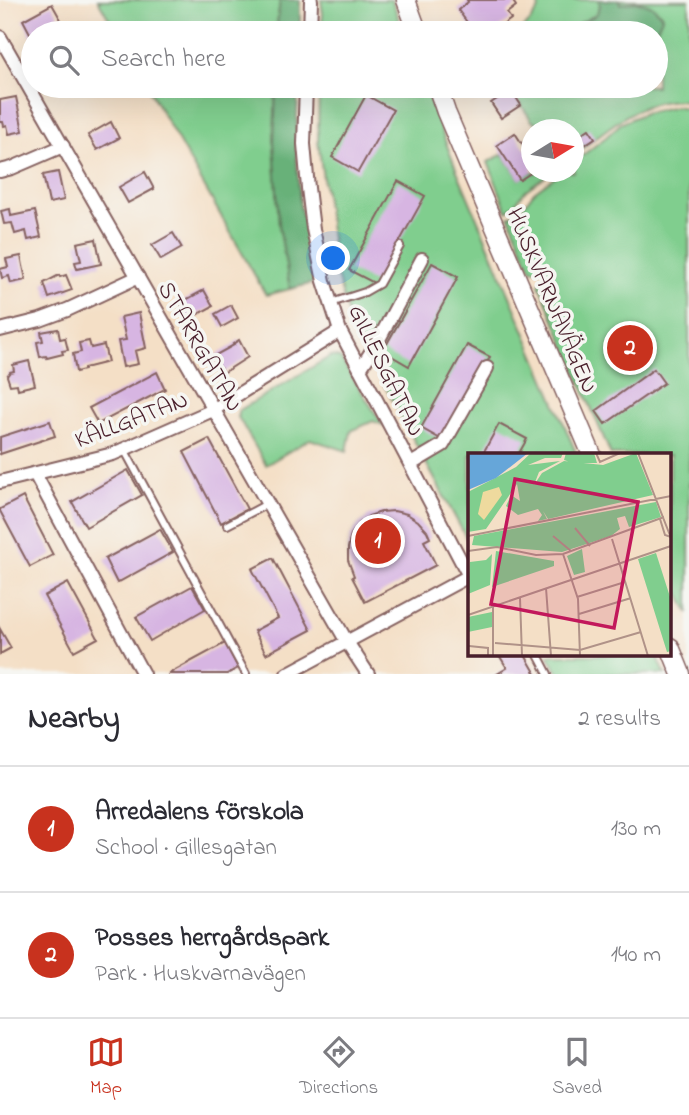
<!DOCTYPE html>
<html lang="en">
<head>
<meta charset="utf-8">
<style>
	:root { --surface:#fff; --page:#f7f7f7; --text:#2b2b33; --muted:#7c7c81; --line:#e1e1e2; --accent:#c8321e }
	body { margin:0; font-family:"Indie Flower",sans-serif; background:var(--page); color:var(--text) }
	.compass { position:absolute; left:521px; top:119px; width:63px; height:63px; border-radius:50%; background:var(--surface); box-shadow:0 7px 28px #0002; rotate:79deg }
	.you { position:absolute; left:334px; top:259px; width:24px; height:24px; margin:-18px; border:5px solid #fff; border-radius:50%; background:#1a73e8; box-shadow:0 0 0 10px #1a73e833 }
	.badge { display:grid; place-items:center; width:46px; height:46px; border-radius:50%; background:var(--accent); color:#fff; font-size:23px; font-weight:700 }
	.pin { position:absolute; translate:-50% -50%; border:4px solid #fff; box-shadow:0 2px 7px #0006 }
	.list { margin:0; padding:0; list-style:none }
	h2 { display:flex; justify-content:space-between; align-items:center; height:91px; margin:0; padding:0 28px; font-size:30px }
	h2 small { font-size:23px; font-weight:400; color:var(--muted) }
	.list li { display:grid; grid-template-columns:46px 1fr auto; gap:21px; align-items:center; box-sizing:border-box; height:126px; padding:0 28px; border-top:2px solid var(--line) }
	.list b { display:block; font-size:26px; white-space:nowrap }
	.list p { margin:0; font-size:23px; white-space:nowrap; color:var(--muted) }
	.list em { font-size:23px; font-style:normal; color:var(--muted) }
	.icon { flex:none; width:38px; height:38px; fill:none; stroke:currentColor; stroke-width:2; stroke-linecap:round; stroke-linejoin:round }
	.map { position:relative; flex:none; width:689px; height:674px; overflow:hidden }
	.search { position:absolute; background:var(--surface); box-shadow:0 7px 28px #0002; left:21px; right:21px; top:21px; height:77px; display:flex; align-items:center; gap:18px; box-sizing:border-box; padding:0 24px; border-radius:38px; color:var(--muted); font-size:26px }
	.sheet { height:343px; background:var(--surface) }
	nav { display:flex; justify-content:space-around; align-items:center; box-sizing:border-box; height:98px; border-top:2px solid var(--line); background:var(--surface); font-size:19px; color:var(--muted) }
	nav a { display:grid; justify-items:center; gap:4px }
	nav .on { color:var(--accent) }
	.map>svg:first-child { display:block }
	.green { fill:#80ce8e; stroke:#65765c; stroke-width:2 }
	.forest { fill:#68b179; stroke:#596852; stroke-width:2 }
	.building { fill:#d7b5e2 }
	.lines { fill:none; stroke-linecap:round; stroke-linejoin:round }
	.lane-casing { stroke:#866261; stroke-width:10 }
	.street-casing { stroke:#866261; stroke-width:16 }
	.secondary-casing { stroke:#866261; stroke-width:21 }
	.lane { stroke:#fff; stroke-width:6 }
	.street { stroke:#fff; stroke-width:12 }
	.secondary { stroke:#fff; stroke-width:18 }
	.labels { text-anchor:middle; stroke-width:7; stroke-linejoin:round; paint-order:stroke }
	.street-label { font-size:24px; fill:#4a1f2b; stroke:#f6f6f2 }
	.inset-road { fill:none; stroke:#b09288; stroke-width:2 }
	.view { fill:#c2185b; fill-opacity:0.15; stroke:#c2185b; stroke-width:3.5 }
	.inset-edge { fill:none; stroke:#4a1f2b; stroke-width:3.5 }
</style>
</head>
<body>
<div class="map">
<svg width="689" height="674" viewBox="0 0 689 674">
	<rect width="100%" height="100%" fill="#f6f6f2"/>
	<filter id="ink" filterUnits="userSpaceOnUse"><feTurbulence type="fractalNoise" baseFrequency=".0143" numOctaves="2"/><feDisplacementMap in="SourceGraphic" scale="14" xChannelSelector="R" yChannelSelector="G"/><feConvolveMatrix kernelMatrix="1 2 1 2 8 2 1 2 1" color-interpolation-filters="sRGB"/></filter>
	<filter id="wash" filterUnits="userSpaceOnUse"><feTurbulence type="fractalNoise" baseFrequency=".00686" numOctaves="4" result="noise"/><feDisplacementMap in="SourceGraphic" scale="28" xChannelSelector="R" yChannelSelector="G"/><feGaussianBlur stdDeviation="1.57" result="paint"/><feColorMatrix in="noise" values="0 0 0 0 0 0 0 0 0 0 0 0 0 0 0 0 0 1.4 0 .05"/><feComposite in="paint" operator="in"/></filter>
	<g filter="url(#wash)">
		<rect width="100%" height="100%" fill="#f4dfc6"/>
		<g class="green">
			<path d="M98 0H280L276 33H117Z"/>
			<path d="M321 0H392L404 33H321L323 14Z"/>
			<path d="M537 0H599L600 6 596 15 580 23 570 31V33H518L529 23 539 9Z"/>
			<path d="M619 0H689V101C641 95 609 128 574 155V130L549 129 547 126 532 121 511 90 513 86H656V33H639L656 30 662 16 660 12 638 1 620 5Z"/>
			<path d="M147 86H276L274 142 279 225 290 289 266 295Z"/>
			<path d="M319 86H424L455 166 577 455H470V545L349 319 335 268 318 141Z"/>
			<path d="M676 106 689 109V613L670 577V455H611L539 284 547 275 544 268 535 270 531 269 509 216 521 209 534 192 561 172H574V162L606 137 620 124 644 113Z"/>
			<path d="M503 154 520 179 532 172H551L526 190 514 205 507 211 488 162Z"/>
			<path d="M331 356 340 358 383 425 373 421 351 431 347 451 310 439 266 465 238 417V411Z"/>
			<path d="M548 655H657L665 674H559Z"/>
		</g>
		<g class="forest">
			<path d="M280 0H300V33H276Z"/>
			<path d="M599 0H619L620 4C639 1 652 0 662 17L656 31 639 33H570V31L580 23 596 15 600 6Z"/>
			<path d="M276 86H298L296 148 300 206 318 282 290 289 279 225 274 142Z"/>
		</g>
		<g id="blocks">
			<g class="building">
				<path d="M467 0H512L516 6 507 13 511 19 492 33H482L479 30 475 33 458 10 468 2Z"/>
				<path d="M52 4 61 20 44 29 46 33H33V39L23 20Z"/>
				<path d="M511 90 521 105 501 118 491 103Z"/>
				<path d="M366 95 393 110 358 172 332 157Z"/>
				<path d="M16 97 23 131 9 134 7 125 4 126 3 122H0V100Z"/>
				<path d="M111 122 119 138 97 150 88 135Z"/>
				<path d="M589 129 595 138 583 146 577 137Z"/>
				<path d="M515 133 526 150 532 147V172L520 180 497 145Z"/>
				<path d="M58 172 64 200 49 203 43 175Z"/>
				<path d="M145 172 154 189 128 203 119 187Z"/>
				<path d="M398 181 425 196 376 284 349 270Z"/>
				<path d="M10 209 11 216 35 211 41 237 28 240 26 231 15 234 12 223 4 224 1 211Z"/>
				<path d="M173 233 182 248 161 260 152 245Z"/>
				<path d="M96 239 101 264 77 269 75 262 81 261 77 243Z"/>
				<path d="M21 256 26 280 11 283 9 276 2 278 0 269 8 267 6 259Z"/>
				<path d="M432 263 458 277 409 366 383 351Z"/>
				<path d="M59 275 60 277 66 275 72 290 49 298 44 283Z"/>
				<path d="M204 290 213 306 189 319 180 303Z"/>
				<path d="M231 305 238 318 222 327 215 314Z"/>
				<path d="M139 313 146 348 135 351 138 364 123 367 118 341 126 340 121 317Z"/>
				<path d="M58 329 60 339 65 338 68 350 62 351 63 354 47 358 46 356 40 357 37 342 43 341 41 332Z"/>
				<path d="M239 340 248 357 223 373 214 356 234 345 233 344Z"/>
				<path d="M89 341 91 348 104 345 108 362 84 368V370L76 372 73 354 81 352 79 343Z"/>
				<path d="M467 345 490 357 444 441 421 428Z"/>
				<path d="M29 361 35 385 18 389 17 384 10 385 7 376 10 372 14 371 13 365Z"/>
				<path d="M654 369 664 383 605 424 596 411Z"/>
				<path d="M157 372 165 389 98 424 89 408Z"/>
				<path d="M50 421 55 436 0 454V437Z"/>
				<path d="M499 424 527 439 518 455H482Z"/>
				<path d="M209 439 247 509 221 523 184 452Z"/>
				<path d="M128 470 142 495 86 527 72 502Z"/>
				<path d="M23 497 53 555 30 567 0 511V509Z"/>
				<path d="M394 511 407 514 418 521 427 531 430 538 424 541 436 565 365 602 352 577 354 576 348 560V548L351 535 359 524 369 516 381 512Z"/>
				<path d="M160 529 173 552 117 583 105 559Z"/>
				<path d="M273 558 311 630 266 654 254 631 278 618 252 569Z"/>
				<path d="M68 583 98 638 74 651 44 596Z"/>
				<path d="M192 586 205 609 150 641 136 617Z"/>
				<path d="M0 629 11 648 0 654Z"/>
				<path d="M225 643 238 668 227 674H168Z"/>
				<path d="M499 655H525L536 674H497L507 668Z"/>
			</g>
		</g>
	</g>
	<g filter="url(#ink)">
		<use href="#blocks" fill-opacity="0" stroke="#866261" stroke-width="2"/>
		<g class="lines">
			<defs>
				<g id="lane">
					<path d="M331 303 365 292 379 284 400 246"/>
					<path d="M124 449 246 674"/>
					<path d="M227 525 267 504"/>
					<path d="M538 655 548 674"/>
				</g>
				<g id="street">
					<path d="M310 33 311 0"/>
					<path d="M0 37 347 642 368 674"/>
					<path d="M0 171 12 168 63 146"/>
					<path d="M0 330 40 320 67 310 138 277"/>
					<path d="M360 369 377 343 422 259"/>
					<path d="M411 464 443 445 487 368"/>
					<path d="M35 474 143 674"/>
					<path d="M0 482 113 454 213 410 340 331"/>
					<path d="M287 674 469 576 340 331 324 281 313 229 308 188 304 144 306 86"/>
				</g>
				<g id="secondary">
					<path d="M406 0 418 33"/>
					<path d="M437 86 446 112 592 455"/>
					<path d="M670 647 681 674"/>
				</g>
			</defs>
			<use href="#lane" class="lane-casing"/>
			<use href="#street" class="street-casing"/>
			<use href="#secondary" class="secondary-casing"/>
			<use href="#lane" class="lane"/>
			<use href="#street" class="street"/>
			<use href="#secondary" class="secondary"/>
		</g>
	</g>
	<g class="labels">
		<g class="street-label">
			<text transform="translate(553 300) rotate(67)" y="8">HUSKVARNAVÄGEN</text>
			<text transform="translate(201 346) rotate(60)" y="8">STARRGATAN</text>
			<text transform="translate(387 370) rotate(64)" y="8">GILLESGATAN</text>
			<text transform="translate(131 419) rotate(-21)" y="8">KÄLLGATAN</text>
		</g>
	</g>
	<g transform="translate(468 453)">
		<rect width="203" height="203" fill="#f4dfc6"/>
		<path d="M63 0H95L93 5H77L60 12 92 8 71 19 66 32 74 20 96 8 135 12 168 0 185 42 80 66 75 58 79 66 70 68 74 62 70 56 50 62 38 53 43 42 52 48 49 31 18 76 0 79V39L48 14ZM98 0H126L129 10H105L96 7ZM188 49 193 64 161 74 157 63 149 65 152 76 143 83 94 99 4 92 6 83ZM114 96 117 119 106 122 99 103ZM28 98 86 108V113L24 134ZM188 100 203 147V198L199 199 170 106ZM24 101 22 132 0 141 2 109 18 107ZM24 159V174L0 179V164Z" fill="#80ce8e"/>
		<path d="M31 34 34 42 16 67 10 61 15 39Z" fill="#eeda9e"/>
		<path d="M0 0H60L28 25 0 37Z" fill="#66a6d9"/>
		<path class="inset-road" d="M128 0 132 9 152 0M170 0 203 85M192 66 197 82 203 84M107 75 122 93M0 83 203 43M85 83 103 98M144 86 180 203M0 98 29 94 68 102 95 101 196 64M95 101 110 146 112 203M78 135 83 203M109 144 157 129M52 145 54 203M25 154V203M111 161 163 145M0 162 203 93M27 190 112 197 173 179M1 193 20 195V203"/>
		<path class="view" d="M47 26 170 49 146 175 23 151Z"/>
		<rect width="203" height="203" class="inset-edge"/>
	</g>
</svg>
<svg class="compass" viewBox="-18 -18 36 36"><path d="M0-13l5 13h-10z" fill="#e53935"/><path d="M0 13l5-13h-10z" fill="#7c7c81"/></svg>
<div class="you"></div>
<div class="pin badge" style="left:378px;top:541px">1</div>
<div class="pin badge" style="left:630px;top:348px">2</div>
<div class="search"><svg class="icon" aria-label="search" viewBox="0 0 24 24"><circle cx="10" cy="10" r="6"/><path d="M15 15l6 6"/></svg>Search here</div>
</div>
<section class="sheet">
<h2>Nearby<small>2 results</small></h2>
<ul class="list">
<li><span class="badge">1</span><div><b>Arredalens förskola</b><p>School · Gillesgatan</p></div><em>130 m</em></li>
<li><span class="badge">2</span><div><b>Posses herrgårdspark</b><p>Park · Huskvarnavägen</p></div><em>140 m</em></li>
</ul>
</section>
<nav>
<a class="on"><svg class="icon" aria-label="map" viewBox="0 0 24 24"><path d="M3 6l6-2 6 2 6-2v14l-6 2-6-2-6 2zM9 4v14M15 6v14"/></svg>Map</a>
<a><svg class="icon" aria-label="directions" viewBox="0 0 24 24"><path d="M12 3l9 9-9 9-9-9zM9 14v-3h6M13 9l2 2-2 2"/></svg>Directions</a>
<a><svg class="icon" aria-label="saved" viewBox="0 0 24 24"><path d="M7 4h10v16l-5-4-5 4z"/></svg>Saved</a>
</nav>
</body>
</html>
